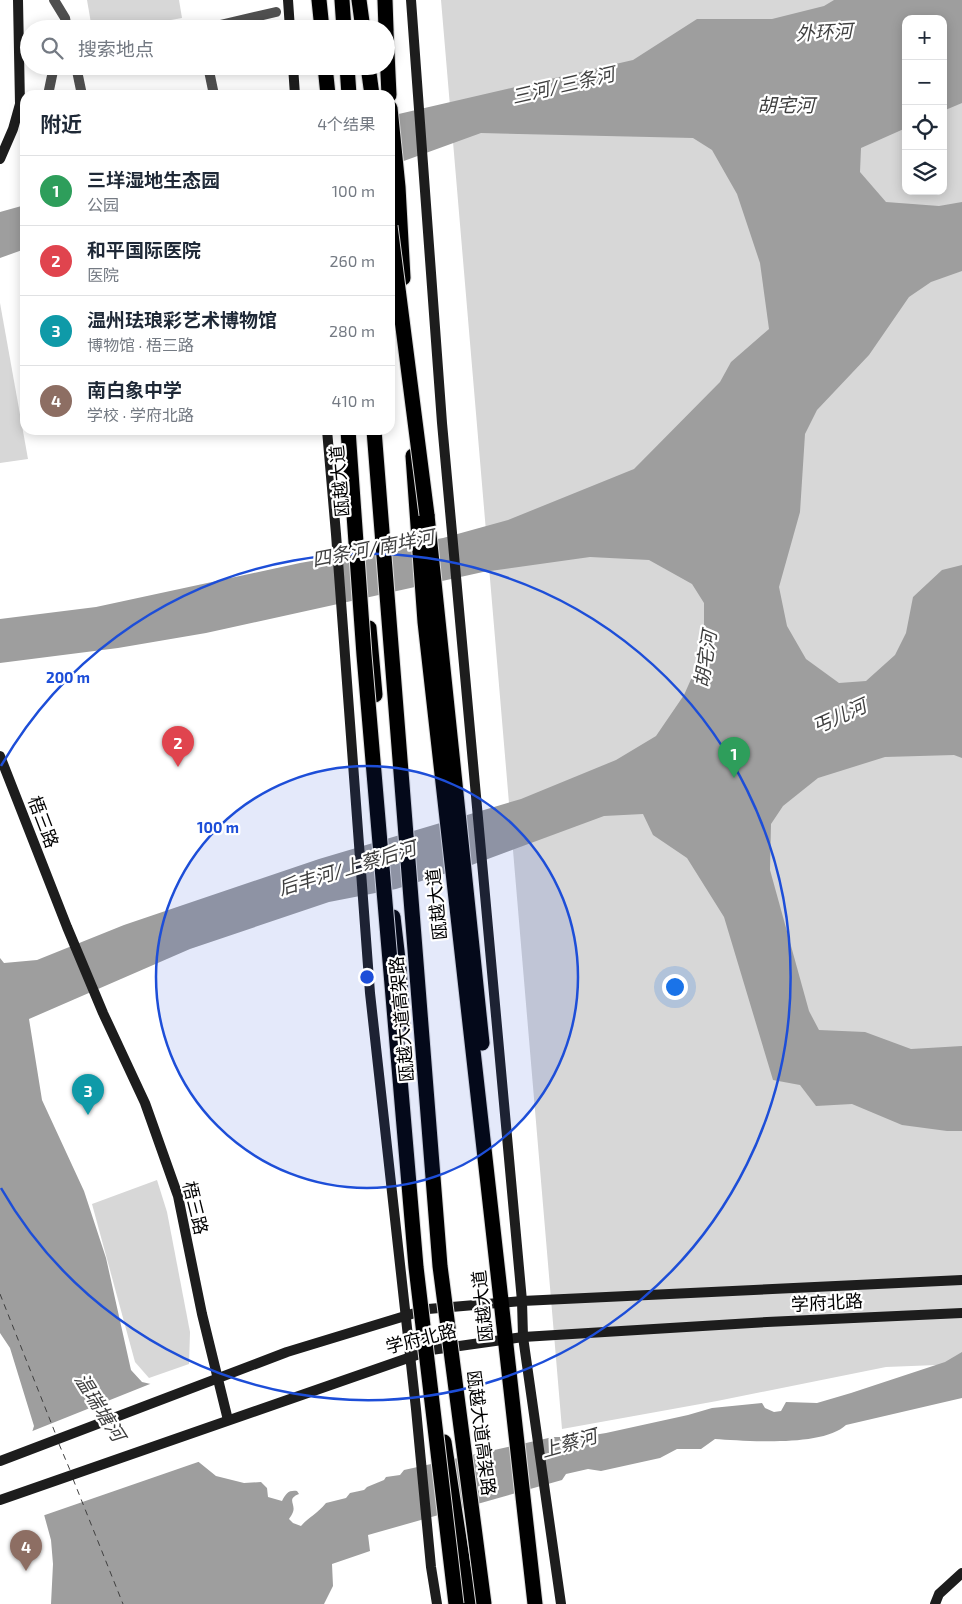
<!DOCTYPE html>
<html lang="zh">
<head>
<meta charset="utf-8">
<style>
	:root { --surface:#fff; --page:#f6f6f7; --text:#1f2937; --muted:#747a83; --line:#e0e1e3; --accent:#000 }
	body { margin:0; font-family:"Exo 2","Noto Sans SC",sans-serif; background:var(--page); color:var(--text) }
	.controls { position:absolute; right:15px; top:15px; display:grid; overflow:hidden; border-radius:10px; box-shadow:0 2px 12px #0003 }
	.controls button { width:45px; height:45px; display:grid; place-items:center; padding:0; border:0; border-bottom:1px solid var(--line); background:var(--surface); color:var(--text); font:25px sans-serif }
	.you { position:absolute; left:674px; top:986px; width:18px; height:18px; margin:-12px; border:4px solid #fff; border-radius:50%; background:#1a73e8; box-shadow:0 0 0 8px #1a73e833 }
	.badge { display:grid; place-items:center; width:32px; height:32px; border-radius:50%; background:var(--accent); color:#fff; font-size:16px; font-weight:700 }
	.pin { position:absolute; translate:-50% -41px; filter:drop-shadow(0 1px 2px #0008) }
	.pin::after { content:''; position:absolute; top:26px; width:18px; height:15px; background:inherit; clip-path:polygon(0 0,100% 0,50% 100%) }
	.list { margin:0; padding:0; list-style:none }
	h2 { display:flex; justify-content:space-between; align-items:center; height:65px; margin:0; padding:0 20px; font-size:21px }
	h2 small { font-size:16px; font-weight:400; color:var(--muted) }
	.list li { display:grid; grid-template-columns:32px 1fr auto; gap:15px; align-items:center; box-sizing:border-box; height:70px; padding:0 20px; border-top:1px solid var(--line) }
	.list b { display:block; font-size:19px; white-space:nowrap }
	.list p { margin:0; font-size:16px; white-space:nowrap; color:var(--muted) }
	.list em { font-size:16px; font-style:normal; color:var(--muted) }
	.icon { flex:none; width:28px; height:28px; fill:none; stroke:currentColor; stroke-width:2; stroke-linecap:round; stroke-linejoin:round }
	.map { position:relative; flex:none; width:962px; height:1604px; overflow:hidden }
	.search { position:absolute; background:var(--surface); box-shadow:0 2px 12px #0003; left:20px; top:20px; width:375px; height:55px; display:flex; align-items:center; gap:12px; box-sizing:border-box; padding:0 18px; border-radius:28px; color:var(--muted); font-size:19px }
	.panel { position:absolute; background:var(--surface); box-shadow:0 2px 12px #0003; left:20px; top:90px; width:375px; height:345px; border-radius:15px }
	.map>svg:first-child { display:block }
	.green { fill:#d7d7d7; fill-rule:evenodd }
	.water { fill:#9e9e9e }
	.pier { fill:#fff }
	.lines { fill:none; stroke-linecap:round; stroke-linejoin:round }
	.ferry { stroke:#3f3f3f; stroke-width:1; stroke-dasharray:6 5; stroke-linecap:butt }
	.highway-casing { stroke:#dbdbdb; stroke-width:17 }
	.street { stroke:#505050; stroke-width:10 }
	.secondary { stroke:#1d1d1d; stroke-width:10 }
	.highway { stroke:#000; stroke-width:15 }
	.highway-bridge-casing { stroke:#dbdbdb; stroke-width:17; stroke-linecap:butt }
	.highway-bridge { stroke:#000; stroke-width:15 }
	.ring { fill:none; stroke:#1d4ed8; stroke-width:2.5 }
	.labels { text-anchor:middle; stroke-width:4.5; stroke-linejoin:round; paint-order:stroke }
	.street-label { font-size:18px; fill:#000; stroke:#fff }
	.water-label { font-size:19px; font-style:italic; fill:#3f3f3f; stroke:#fff }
	.centre { fill:#1d4ed8; stroke:#fff; stroke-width:2.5 }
	.ring-label { font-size:15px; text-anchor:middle; font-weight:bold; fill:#1d4ed8; stroke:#fff; stroke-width:4.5; stroke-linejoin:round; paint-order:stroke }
</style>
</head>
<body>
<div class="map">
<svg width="962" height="1604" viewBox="0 0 962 1604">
	<rect width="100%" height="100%" fill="#fff"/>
	<g class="green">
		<path d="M87 0H179L182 18 121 29H92Z"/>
		<path d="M441 0H962V1364L886 1367 717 1401 562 1429ZM906 19H943V191H906Z"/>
		<path d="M0 303 28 459 0 463Z"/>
		<path d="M157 1180 167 1212 190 1332 189 1364 149 1378 135 1362 92 1204Z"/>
	</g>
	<g class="water">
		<path d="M834 0H962V103L943 111V19H906V128L861 148 860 172 886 202 939 206 962 202V271L931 282 909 297 869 355 817 410 805 434 800 512 779 587 787 626 806 659 839 683 866 681 895 655 906 633 913 597 942 570 962 565V758L954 755 885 757 818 778 783 806 771 824 770 870 809 1011 819 1030 865 1032 911 1049 962 1046V1131H947L902 1125 852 1104 816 1106 800 1085 773 1080 724 917 687 858 653 835 643 814 604 816 469 866 396 889 329 902 190 949 29 1019 42 1100 84 1191 106 1258 131 1370 142 1382 155 1385 195 1459 216 1476 244 1483 261 1482 267 1488 268 1497 282 1501C286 1493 289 1490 297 1491L299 1494C286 1499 296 1504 293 1512 292 1515 290 1517 289 1519L293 1523 301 1526C310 1516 317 1514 326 1503L346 1498 350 1493 364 1490 367 1487 384 1480 386 1477 400 1475 404 1470 553 1437H581L606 1433 688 1415 712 1408 762 1403 765 1408 774 1412 781 1411 786 1402 817 1403 851 1393 945 1362 962 1352V1398L846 1425C823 1447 746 1441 715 1439L701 1449H677L660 1458 601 1471 588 1469 566 1474 562 1480 368 1535 370 1551 332 1564 333 1586 324 1604H51L53 1564 51 1540 28 1456 29 1442 34 1426 10 1348 0 1333V958L4 963 37 960 124 925 319 859 521 799 616 760 656 736 684 695 704 650V603L692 584 649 560 590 557 483 572 206 633 118 648 0 663V619L96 607 300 563 443 538 508 520 634 469 720 382 731 362 769 329 760 263 737 194 712 150 693 138 481 133 390 166V116L633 60 697 19H772L824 6Z"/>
		<path d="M25 205V249L0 258V212Z"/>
	</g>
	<path class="pier" d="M155 1382 165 1383 175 1393 198 1458 201 1461 42 1516 25 1456V1447L30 1432Z"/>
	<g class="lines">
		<g class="ferry">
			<path d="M0 1294 56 1435"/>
			<path d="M59 1444 70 1470"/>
			<path d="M73 1479 123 1604"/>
		</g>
		<defs>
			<g id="highway">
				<path d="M319 0 322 29"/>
				<path d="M342 0 344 29"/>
				<path d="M359 0 363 29"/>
				<path d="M385 0 386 29"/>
				<path d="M386 31 389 95"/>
				<path d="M325 66 328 95"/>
				<path d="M347 66 349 95"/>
				<path d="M368 66 372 95"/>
				<path d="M390 108 398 187 403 278"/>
				<path d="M413 456 425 622 535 1604"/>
				<path d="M427 515 482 1043"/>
				<path d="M369 628 375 695"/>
				<path d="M393 917 399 968 403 1029"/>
				<path d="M444 1442 469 1604"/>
			</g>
		</defs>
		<use href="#highway" class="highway-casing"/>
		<g class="street">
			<path d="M54 0 65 18 67 29"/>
			<path d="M203 29 276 12"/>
			<path d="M76 66 82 95"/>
			<path d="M208 66 214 95"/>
			<path d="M48 95 54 66"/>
		</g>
		<g class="secondary">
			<path d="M288 0 290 29"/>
			<path d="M411 0 442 423 522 1301 523 1337 561 1604"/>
			<path d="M293 66 295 95"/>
			<path d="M0 159 13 129 20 104 18 0"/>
			<path d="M327 430 336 534 370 993 416 1409 431 1567 437 1604"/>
			<path d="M0 756 67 927 103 1013 145 1103 178 1196 202 1314 228 1420"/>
			<path d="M0 1461 287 1352 428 1309 522 1301 962 1280"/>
			<path d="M0 1500 431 1350 523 1337 767 1322 962 1313"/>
			<path d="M935 1604 939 1594 962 1573"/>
		</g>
		<use href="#highway" class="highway"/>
		<defs>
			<g id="highway-bridge">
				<path d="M390 226 427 515"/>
				<path d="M348 430 364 655 416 1267 456 1604"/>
				<path d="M374 430 440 1266 484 1604"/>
			</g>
		</defs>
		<use href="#highway-bridge" class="highway-bridge-casing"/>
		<use href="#highway-bridge" class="highway-bridge"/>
	</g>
	<circle cx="367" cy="977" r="211" fill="#1d4ed8" fill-opacity=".12"/>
	<g class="ring">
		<circle cx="367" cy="977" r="211"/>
		<path d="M1 766A423 423 0 1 1 1 1188"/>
	</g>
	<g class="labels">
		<g class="street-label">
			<text transform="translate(340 481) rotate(-95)" y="6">瓯越大道</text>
			<text transform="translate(43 822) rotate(69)" y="6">梧三路</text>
			<text transform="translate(437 904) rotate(-96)" y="6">瓯越大道</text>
			<text transform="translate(402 1019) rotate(-95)" y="6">瓯越大道高架路</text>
			<text transform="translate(195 1208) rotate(76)" y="6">梧三路</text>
			<text transform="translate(827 1303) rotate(-3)" y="6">学府北路</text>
			<text transform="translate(483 1306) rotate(-96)" y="6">瓯越大道</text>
			<text transform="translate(421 1339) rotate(-14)" y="6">学府北路</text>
			<text transform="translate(481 1433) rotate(83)" y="6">瓯越大道高架路</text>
		</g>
		<g class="water-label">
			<text transform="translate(824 32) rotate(-3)" y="7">外环河</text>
			<text transform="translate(563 85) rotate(-13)" y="7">三河/三条河</text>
			<text x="786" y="112">胡宅河</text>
			<text transform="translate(373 548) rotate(-11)" y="7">四条河/南垟河</text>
			<text transform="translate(705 659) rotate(-81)" y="7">胡宅河</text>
			<text transform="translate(839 716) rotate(-24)" y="7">丐儿河</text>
			<text transform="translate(347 868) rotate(-17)" y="7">后丰河/上蔡后河</text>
			<text transform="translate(100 1407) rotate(58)" y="7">温瑞塘河</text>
			<text transform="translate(569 1443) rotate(-16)" y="7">上蔡河</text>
		</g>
	</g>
	<circle cx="367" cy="977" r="8" class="centre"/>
	<g class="ring-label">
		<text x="68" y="683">200 m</text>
		<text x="218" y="833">100 m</text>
	</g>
</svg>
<div class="controls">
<button>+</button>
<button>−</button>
<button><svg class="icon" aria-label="locate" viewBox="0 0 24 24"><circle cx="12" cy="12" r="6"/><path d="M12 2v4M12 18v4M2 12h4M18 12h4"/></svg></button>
<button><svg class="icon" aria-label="layers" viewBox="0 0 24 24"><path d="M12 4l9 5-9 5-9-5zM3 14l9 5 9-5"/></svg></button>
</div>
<div class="you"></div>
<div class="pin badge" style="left:734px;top:778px;background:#2e9e5b">1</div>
<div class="pin badge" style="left:178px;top:767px;background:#e0444e">2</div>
<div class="pin badge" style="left:88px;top:1115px;background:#0f9aa8">3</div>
<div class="pin badge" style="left:26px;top:1571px;background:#8d6e63">4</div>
<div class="search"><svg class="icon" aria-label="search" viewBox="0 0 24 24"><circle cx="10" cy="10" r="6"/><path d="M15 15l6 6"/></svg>搜索地点</div>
<section class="panel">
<h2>附近<small>4个结果</small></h2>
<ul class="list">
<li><span class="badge" style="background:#2e9e5b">1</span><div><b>三垟湿地生态园</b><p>公园</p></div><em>100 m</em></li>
<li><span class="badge" style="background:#e0444e">2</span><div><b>和平国际医院</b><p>医院</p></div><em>260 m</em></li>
<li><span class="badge" style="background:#0f9aa8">3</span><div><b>温州珐琅彩艺术博物馆</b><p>博物馆 · 梧三路</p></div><em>280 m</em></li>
<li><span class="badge" style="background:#8d6e63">4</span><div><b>南白象中学</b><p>学校 · 学府北路</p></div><em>410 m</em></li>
</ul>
</section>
</div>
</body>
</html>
